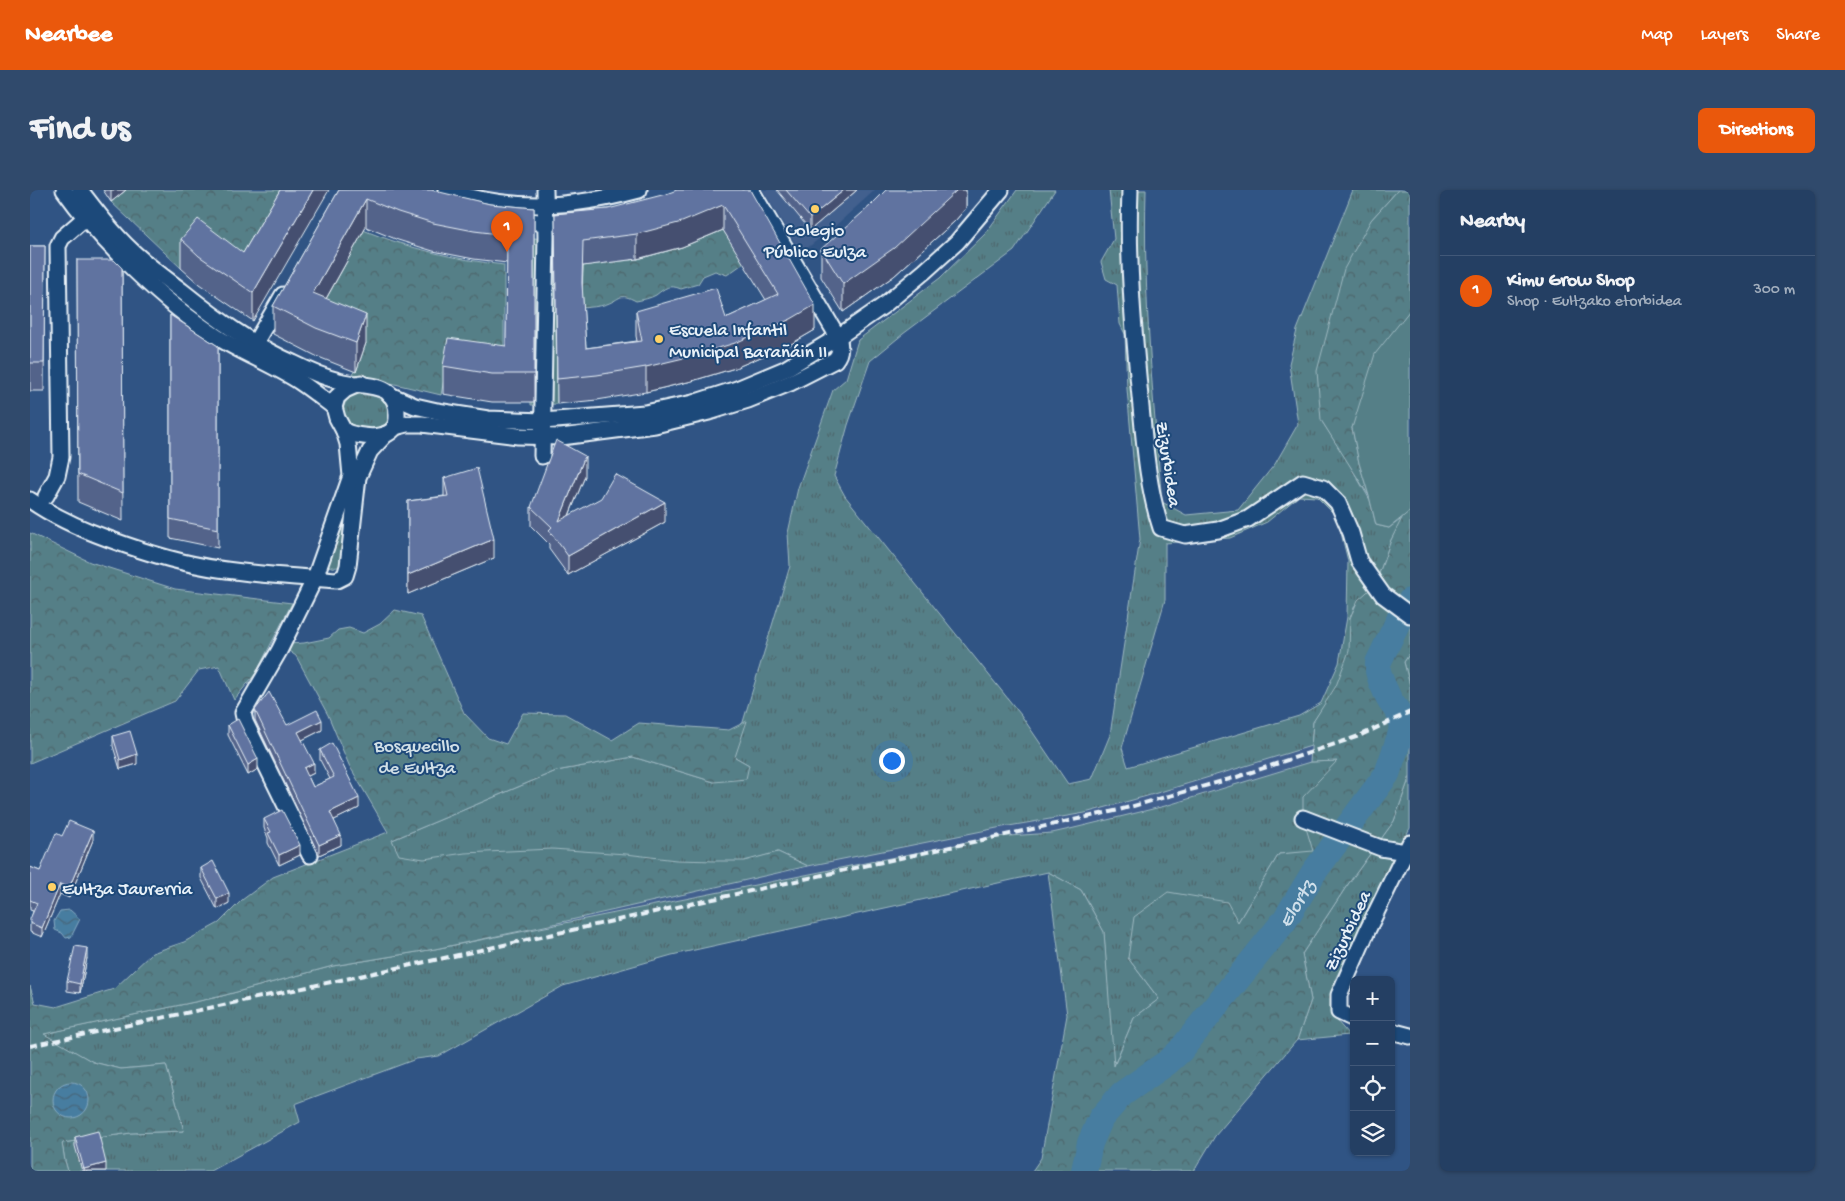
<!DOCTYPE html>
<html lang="en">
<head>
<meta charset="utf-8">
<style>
	:root { --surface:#243f63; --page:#304a6c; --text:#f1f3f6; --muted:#a3afbe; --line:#415878; --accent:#ea580c }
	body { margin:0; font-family:"Gochi Hand",sans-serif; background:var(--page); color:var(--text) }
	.controls { position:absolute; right:15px; bottom:15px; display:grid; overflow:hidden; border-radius:8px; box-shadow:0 1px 4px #0004 }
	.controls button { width:45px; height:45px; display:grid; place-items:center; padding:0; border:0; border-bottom:1px solid var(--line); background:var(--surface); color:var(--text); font:25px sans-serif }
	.you { position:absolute; left:861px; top:570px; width:18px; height:18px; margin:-12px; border:4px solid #fff; border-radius:50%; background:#1a73e8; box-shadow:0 0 0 8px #1a73e833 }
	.badge { display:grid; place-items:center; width:32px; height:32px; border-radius:50%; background:var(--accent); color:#fff; font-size:16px; font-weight:700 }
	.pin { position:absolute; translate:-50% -41px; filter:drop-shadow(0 1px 2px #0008) }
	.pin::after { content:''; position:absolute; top:26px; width:18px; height:15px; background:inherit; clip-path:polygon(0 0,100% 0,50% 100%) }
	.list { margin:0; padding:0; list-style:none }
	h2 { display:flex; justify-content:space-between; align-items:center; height:65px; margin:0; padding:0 20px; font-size:21px }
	h2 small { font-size:16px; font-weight:400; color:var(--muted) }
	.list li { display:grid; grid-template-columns:32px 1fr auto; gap:15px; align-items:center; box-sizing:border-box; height:70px; padding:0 20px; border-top:1px solid var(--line) }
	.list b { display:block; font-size:19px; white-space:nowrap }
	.list p { margin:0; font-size:16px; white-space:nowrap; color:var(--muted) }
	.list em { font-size:16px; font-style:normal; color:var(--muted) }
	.icon { flex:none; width:28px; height:28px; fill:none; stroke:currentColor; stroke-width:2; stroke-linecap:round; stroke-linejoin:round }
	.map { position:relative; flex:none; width:1380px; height:981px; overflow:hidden; border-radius:8px }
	header { display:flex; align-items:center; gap:30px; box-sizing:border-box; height:70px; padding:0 25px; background:var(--accent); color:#fff }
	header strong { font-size:24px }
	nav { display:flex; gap:28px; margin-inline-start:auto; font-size:18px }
	.intro { display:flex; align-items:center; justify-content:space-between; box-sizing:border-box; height:120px; padding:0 30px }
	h1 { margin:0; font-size:35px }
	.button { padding:12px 22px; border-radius:8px; background:var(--accent); color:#fff; font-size:18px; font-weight:700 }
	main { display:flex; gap:30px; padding:0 30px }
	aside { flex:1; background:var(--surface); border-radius:8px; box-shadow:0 1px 4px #0004 }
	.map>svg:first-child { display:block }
	.built { fill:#42608e }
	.grass { fill:url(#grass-tufts); stroke:#9eb8c0; fill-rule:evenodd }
	.forest { fill:url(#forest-crowns); stroke:#9eb8c0 }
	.garden { fill:#547f87; stroke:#9eb8c0 }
	.water { fill:url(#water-waves); stroke:#87abc3 }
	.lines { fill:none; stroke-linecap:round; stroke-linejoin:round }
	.river { stroke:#467da0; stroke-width:26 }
	.street-casing { stroke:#e8f1f8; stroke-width:19 }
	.street { stroke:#1f4a7a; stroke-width:15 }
	.rail { stroke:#e8f1f8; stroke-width:4; stroke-dasharray:8 4; stroke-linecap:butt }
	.wall { fill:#53638a; stroke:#e8f1f8; fill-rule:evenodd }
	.shaded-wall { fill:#445070; stroke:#e8f1f8 }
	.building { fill:#6173a0; stroke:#e8f1f8; fill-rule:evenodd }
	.poi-dot { fill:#ffd166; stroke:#1f4a7a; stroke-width:2 }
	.labels { text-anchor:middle; stroke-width:4; stroke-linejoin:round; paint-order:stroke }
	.poi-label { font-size:19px; fill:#e8f1f8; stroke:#1f4a7a; text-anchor:start }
	.street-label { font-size:19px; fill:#e8f1f8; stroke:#1f4a7a }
	.park-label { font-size:19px; fill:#d2e0e7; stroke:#1f4a7a }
	.water-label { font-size:20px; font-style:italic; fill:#d0e0eb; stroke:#1f4a7a }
</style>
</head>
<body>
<header>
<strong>Nearbee</strong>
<nav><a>Map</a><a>Layers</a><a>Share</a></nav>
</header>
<div class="intro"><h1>Find us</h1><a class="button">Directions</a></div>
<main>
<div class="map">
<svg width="1380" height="981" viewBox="0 0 1380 981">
	<defs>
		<pattern id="grass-tufts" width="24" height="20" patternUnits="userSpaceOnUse" patternTransform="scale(1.25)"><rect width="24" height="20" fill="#547f87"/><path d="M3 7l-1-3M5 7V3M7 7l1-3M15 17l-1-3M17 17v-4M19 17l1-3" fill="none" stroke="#4e666c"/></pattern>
		<pattern id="forest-crowns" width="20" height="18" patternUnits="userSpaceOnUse" patternTransform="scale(1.25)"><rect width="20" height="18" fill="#547f87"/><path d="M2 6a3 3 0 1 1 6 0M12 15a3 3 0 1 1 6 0" fill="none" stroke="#4e666c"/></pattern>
		<pattern id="water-waves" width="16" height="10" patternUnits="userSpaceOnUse" patternTransform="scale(1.25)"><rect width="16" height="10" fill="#467da0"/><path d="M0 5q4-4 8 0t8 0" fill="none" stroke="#466579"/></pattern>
	</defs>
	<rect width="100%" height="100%" fill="#305484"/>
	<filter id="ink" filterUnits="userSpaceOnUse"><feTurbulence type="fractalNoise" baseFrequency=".02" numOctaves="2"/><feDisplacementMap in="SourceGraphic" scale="10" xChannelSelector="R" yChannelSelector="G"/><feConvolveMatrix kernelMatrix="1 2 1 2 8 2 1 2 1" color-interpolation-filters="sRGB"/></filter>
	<g filter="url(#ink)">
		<g class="built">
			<path d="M733 0H845L804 37 771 63Z"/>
			<path d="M1324 537 1333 556 1135 616 1040 639 748 702 0 846 303 776 626 710 778 676 967 638 1055 623 1117 606 1281 556Z"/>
		</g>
		<g class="grass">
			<path d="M987 0H1025L984 61 873 144 840 171 818 235 804 286 815 306 991 525 1038 594 1062 589 1080 545 1110 349 1097 199 1095 144 1090 134 1087 95 1076 89 1071 72 1084 49 1079 0H1116C1113 104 1123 208 1132 312L1156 325 1208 320 1245 274 1268 234 1259 174 1267 140 1323 0H1368L1341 30 1291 230 1317 270 1340 310 1346 335 1359 338 1373 328 1361 350 1345 395 1325 415 1320 429V461L1308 495 1283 532 1281 556 1117 606 1055 623 967 638 778 676 748 662 713 672 393 670 368 666 362 650 526 581 603 567 684 592 719 575 705 567 713 532 760 376 758 343 768 298 803 200 816 189 828 150 910 88 955 44ZM1269 306 1287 307 1307 327 1318 371 1317 427 1309 473 1291 513 1269 526 1098 577 1092 558 1135 410V353L1200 348 1237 332Z"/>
			<path d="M326 204C333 205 344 205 351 209 362 215 362 229 354 238 340 241 327 238 315 231 311 218 314 210 326 204Z"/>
			<path d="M321 296 315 374C308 378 305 378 298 376L295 369Z"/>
			<path d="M1380 463V496L1374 472Z"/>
			<path d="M1307 571 1273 628 1284 662 1249 664 1208 732 1098 768 1129 809 1104 828 1083 878 1074 742 1051 700 1018 682 642 765 533 796 409 866 386 869 265 914 270 932 180 981H38L35 971 32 953 101 943 154 941 136 875 91 879 63 872 13 844 188 807 303 776 405 759 965 647 1022 643 1040 639 1135 616 1280 572Z"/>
			<path d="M1380 586V638L1352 691 1305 790 1301 824 1319 845 1267 850 1281 810 1272 764 1316 697 1364 631Z"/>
		</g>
		<g class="forest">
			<path d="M96 0H265L213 92 151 78 81 12Z"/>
			<path d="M1368 0H1380V120L1366 139 1322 238 1329 273 1339 306 1291 230 1287 181 1314 79 1341 30Z"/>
			<path d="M333 40C381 59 423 69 474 75V187L416 178 411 205 323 184 333 156 280 134Z"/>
			<path d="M693 40 714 73 697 85 685 81 673 86 668 94 651 99C639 94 635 98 626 105 621 108 612 110 606 111 589 102 591 109 577 114 569 117 560 117 552 118L553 76 608 69 651 57Z"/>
			<path d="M1380 321V463L1374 472 1380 496V586L1364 631 1316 697 1272 764 1281 810 1267 850 1185 946 1164 981H1002L1011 968 1037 825 1018 682 1051 700 1074 742 1084 876 1104 828 1129 809 1098 768 1104 727 1138 702 1197 712 1208 732 1249 664 1283 661 1273 628V607L1307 571 1280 572 1283 532 1306 496 1319 461 1320 428 1328 410 1345 395 1361 350 1374 324Z"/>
			<path d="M0 343 60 372 145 399 262 413 226 483 204 510 189 476 169 480 145 511 0 573Z"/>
			<path d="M365 420 391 426 434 523 458 548 476 554 493 523 535 524 582 550 609 533 699 540 717 531 705 567 719 575 716 589 684 592 603 567 526 581 362 650 369 665 394 669 435 663 522 659 596 664 646 670 686 671H714L748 662 778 676 510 737 405 759 303 776 188 807 14 844 63 872 91 879 136 875 154 941 101 943 32 953 35 971 38 981H0V796L5 813 26 817 84 799 122 763 154 752 189 733 212 710 243 687 358 642 319 575 298 525 266 466 256 459 258 454 274 453 299 448 308 440 319 438 333 443 350 434Z"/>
		</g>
		<g class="garden">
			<path d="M501 48 525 49 527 214 501 215Z"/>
			<path d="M1380 120V321L1359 338 1346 335 1339 306 1329 273 1322 238 1345 164Z"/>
		</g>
		<g class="water">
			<path d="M40 720 50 729 41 747 36 748 32 743 25 740 24 731 30 721Z"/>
			<circle cx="41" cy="910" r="18"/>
		</g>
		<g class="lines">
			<path class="river" id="s1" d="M1054 981 1060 953 1071 928 1092 904 1138 872 1150 861 1255 730 1284 682 1357 584 1371 543 1372 531 1369 523 1360 511 1351 491 1348 481V473L1374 419 1380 411"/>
			<defs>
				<g id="street">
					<path d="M34 0C71 52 134 113 187 147 214 164 244 175 270 192 282 200 293 209 304 217"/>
					<path d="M50 0C66 21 82 42 102 61 117 75 135 88 152 101 187 129 222 155 263 173 277 180 293 187 309 191 333 198 369 189 367 228 367 253 329 248 314 241"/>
					<path d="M416 0C482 22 542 18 609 0"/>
					<path d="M1100 0C1097 72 1104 145 1111 217 1115 258 1118 299 1131 338L1155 345 1188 340 1218 329 1273 292 1293 298 1308 313 1321 343 1329 371 1353 405 1380 425"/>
					<path d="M484 29 516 33 546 30"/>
					<path d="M225 153 253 105"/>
					<path d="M360 205 385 216 407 221 458 229 513 231 615 223 663 213 707 199 755 179 808 147 853 116 895 81 927 52 971 0"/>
					<path d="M365 237 377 234H392L488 246 531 247 625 235 679 222 718 210 760 193 805 170C811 163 811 156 808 147L721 0"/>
					<path d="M512 266 516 47 515 0"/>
					<path d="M16 306 27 286 31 267 28 56 32 48 63 21"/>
					<path d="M0 310C24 327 51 339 79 349 114 362 152 374 189 379 229 385 268 387 307 390L315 386 318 376 328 287 340 261 356 244"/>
					<path d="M1273 628 1351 658 1376 662"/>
					<path d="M280 665 215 532 213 523 249 461 285 388 321 286 318 254 314 241 307 228 304 217 307 207 315 200 331 193"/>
					<path d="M1324 829 1309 822V805L1338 739 1380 653"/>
					<path d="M1361 841 1380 846"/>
				</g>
			</defs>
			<use href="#street" class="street-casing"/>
			<use href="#street" class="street"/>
			<path class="rail" d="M0 856 419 767 1089 620 1207 587 1329 546 1380 522"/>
		</g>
		<g class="wall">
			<path d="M73 0H96L81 12Z"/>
			<path d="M250 0 223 131 169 94 151 78V49L213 63Z"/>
			<path d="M309 0 414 4 460 14 504 18V212H462L413 204V176L476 156 477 73 444 69 403 61 368 50 336 37 296 109 336 153 326 182 286 166 243 144V116Z"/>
			<path d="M720 0 785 140 761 154 705 178 662 191 616 202 567 210 527 214 525 24 578 19ZM693 40 736 110 696 128 606 121V146L607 151 556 158 552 98 553 76 607 69 652 57Z"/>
			<path d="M747 0H827L780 40Z"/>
			<path d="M936 0V18L925 31 864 86 813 122 791 87V59Z"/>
			<path d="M0 56H15L14 201H0Z"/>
			<path d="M47 70 92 78 93 331 48 312Z"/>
			<path d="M140 125 188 156V358L140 348Z"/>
			<path d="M555 286 539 326 635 332 538 385 519 359V354L501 336V317Z"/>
			<path d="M414 288 464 368 378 404V311L414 306Z"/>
			<path d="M225 520 257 535 292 540 272 550 284 583 278 586 283 597 300 589 290 570V560L329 618 304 630 311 655 289 665 225 530Z"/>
			<path d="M198 535 228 579 218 585 198 545Z"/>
			<path d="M83 546 107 574 90 579 83 556Z"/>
			<path d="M234 629 270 665 249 675 238 653V648L234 638Z"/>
			<path d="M32 646 63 650 39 708 30 704 12 747 0 742V733L3 721 0 720V677L10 681Z"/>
			<path d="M171 678 199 713 187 719 171 688Z"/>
			<path d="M57 768 50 803 37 801V791Z"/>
			<path d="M45 947 76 981H52L45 956Z"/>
		</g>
		<g class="shaded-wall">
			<path d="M81 0H96L81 12Z"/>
			<path d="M283 0H299L223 131V103Z"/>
			<path d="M814 0H827L780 40V28Z"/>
			<path d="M927 0H936V18L925 31 864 86 813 122V94Z"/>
			<path d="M336 9V37L283 132V103Z"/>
			<path d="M693 15V40L652 57 607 69V44Z"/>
			<path d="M785 115V140L761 154 705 178 662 191 616 202V177Z"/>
			<path d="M336 125V153L326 182V153Z"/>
			<path d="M555 266V286L529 350V331Z"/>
			<path d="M635 312V332L538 385V366Z"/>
			<path d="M464 349V368L378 404V385Z"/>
			<path d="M292 530V540L268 552V542Z"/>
			<path d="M107 564V574L90 579V570Z"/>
			<path d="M228 569V579L218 585V575Z"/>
			<path d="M284 573V583L274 588V578Z"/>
			<path d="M329 608V618L300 632V622Z"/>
			<path d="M63 641V650L39 708V698Z"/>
			<path d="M311 645V655L289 665V655Z"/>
			<path d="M270 655V665L249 675V665Z"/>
			<path d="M30 694V704L12 747V738Z"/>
			<path d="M199 703V713L187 719V709Z"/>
			<path d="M57 758V768L50 803V794Z"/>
			<path d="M76 973V981H54V979Z"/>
		</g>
		<g class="building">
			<path d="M250 0H283L223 103 169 66 151 49 168 29 213 63Z"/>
			<path d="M309 0H401L460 14 504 18V184H462L413 176 418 148 476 156 477 45 444 41 403 33 368 22 336 9 283 103 336 125 326 153 286 138 243 116Z"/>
			<path d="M647 0H720L785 115 761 129 705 153 662 166 616 177 567 185 527 189 525 24 578 19 636 4ZM693 15 748 104 696 128 686 98 606 121 612 151 556 158 552 93 553 51 607 44 652 32Z"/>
			<path d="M756 0H814L780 28Z"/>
			<path d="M856 0H927L864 58 813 94 791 59 840 16Z"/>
			<path d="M0 56H15L14 173H0Z"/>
			<path d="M47 70H84L92 78 93 303 48 284Z"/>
			<path d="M140 125 188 156V339L140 329Z"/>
			<path d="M526 250 555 266 529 331 571 308 585 284 635 312 538 366 519 340 522 337 501 317Z"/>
			<path d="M447 278 464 349 378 385V311L418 306 414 288Z"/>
			<path d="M239 502 257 535 287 520 292 530 268 542 284 573 274 578 283 597 304 587 290 560 302 553 329 608 300 622 311 645 289 655 225 520Z"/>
			<path d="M208 529 228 569 218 575 198 535Z"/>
			<path d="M100 541 107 564 90 570 83 546Z"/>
			<path d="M252 620 270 655 249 665 238 643 241 642 234 629Z"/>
			<path d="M39 631 63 641 39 698 30 694 12 738 0 733V729L7 713 0 710V677L10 681 26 643 32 646Z"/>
			<path d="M183 671 199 703 187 709 171 678Z"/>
			<path d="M45 756 57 758 50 794 37 791Z"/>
			<path d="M68 941 76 973 54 979 45 947Z"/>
		</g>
	</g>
	<g class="poi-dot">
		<circle cx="785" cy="19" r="5"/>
		<circle cx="629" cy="149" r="5"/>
		<circle cx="22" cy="697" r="5"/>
	</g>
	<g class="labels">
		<g class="poi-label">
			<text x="785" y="45" text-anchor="middle">Colegio<tspan x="785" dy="22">Público Eulza</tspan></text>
			<text x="639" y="145">Escuela Infantil<tspan x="639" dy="22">Municipal Barañáin II</tspan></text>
			<text x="32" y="704">Eultza Jaurerria</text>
		</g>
		<g class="street-label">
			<text transform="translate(1140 274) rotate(81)" y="7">Zizurbidea</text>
			<text transform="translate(1316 740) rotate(-65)" y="7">Zizurbidea</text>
		</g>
		<g class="park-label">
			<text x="387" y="561">Bosquecillo<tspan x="387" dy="22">de Eultza</tspan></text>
		</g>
		<g class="water-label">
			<text dy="7" stroke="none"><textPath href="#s1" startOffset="348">Elortz</textPath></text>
		</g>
	</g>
</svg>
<div class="controls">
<button>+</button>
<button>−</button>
<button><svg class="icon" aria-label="locate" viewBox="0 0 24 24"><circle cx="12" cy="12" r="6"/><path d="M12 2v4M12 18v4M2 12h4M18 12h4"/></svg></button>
<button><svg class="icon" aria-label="layers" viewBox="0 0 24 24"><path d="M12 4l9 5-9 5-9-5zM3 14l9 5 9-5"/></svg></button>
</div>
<div class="you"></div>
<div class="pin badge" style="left:477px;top:62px">1</div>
</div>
<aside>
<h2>Nearby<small></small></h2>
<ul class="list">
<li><span class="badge">1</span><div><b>Kimu Grow Shop</b><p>Shop · Eultzako etorbidea</p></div><em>300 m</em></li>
</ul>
</aside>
</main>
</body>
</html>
